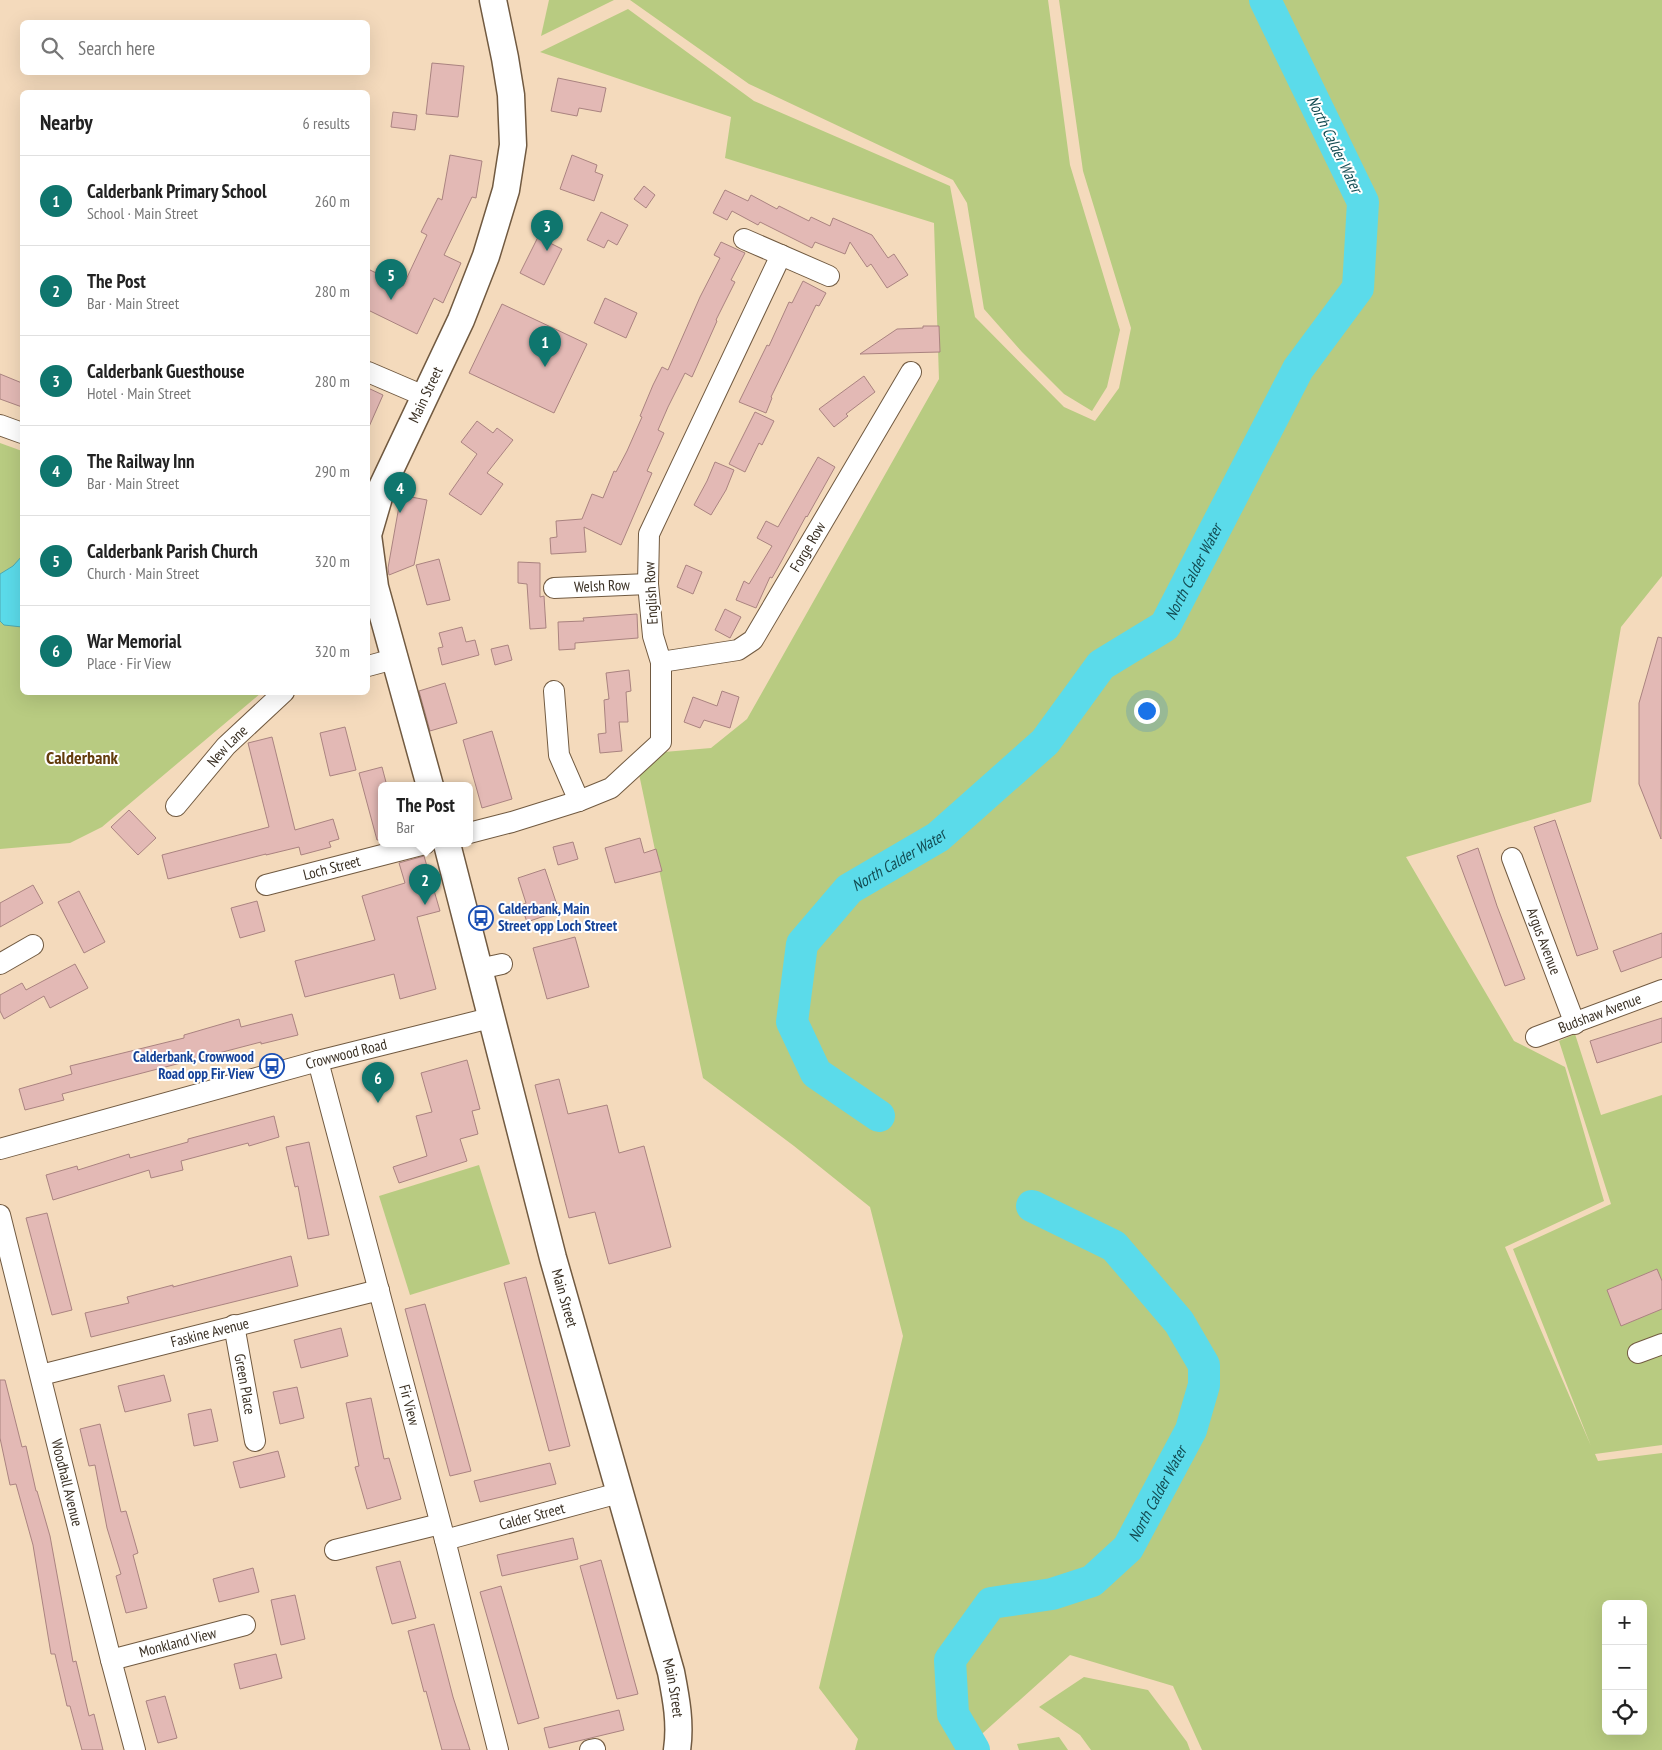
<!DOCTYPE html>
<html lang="en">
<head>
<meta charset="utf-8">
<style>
	:root { --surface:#fff; --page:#f2f2f2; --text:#222; --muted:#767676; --line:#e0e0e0; --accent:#0f766e }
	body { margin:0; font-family:"PT Sans Narrow",sans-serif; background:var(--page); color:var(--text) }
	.controls { position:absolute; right:15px; bottom:15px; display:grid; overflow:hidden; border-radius:8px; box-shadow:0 5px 20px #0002 }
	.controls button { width:45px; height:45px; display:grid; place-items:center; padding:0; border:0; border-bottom:1px solid var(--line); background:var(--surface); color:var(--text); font:25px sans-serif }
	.you { position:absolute; left:1146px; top:710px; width:18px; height:18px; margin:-12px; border:4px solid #fff; border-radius:50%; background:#1a73e8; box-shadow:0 0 0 8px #1a73e833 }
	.badge { display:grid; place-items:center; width:32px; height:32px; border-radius:50%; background:var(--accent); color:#fff; font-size:16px; font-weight:700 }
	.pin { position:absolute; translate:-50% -41px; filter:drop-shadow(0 1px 2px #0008) }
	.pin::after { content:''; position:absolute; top:26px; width:18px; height:15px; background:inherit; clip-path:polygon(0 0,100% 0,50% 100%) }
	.popup { position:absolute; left:378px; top:782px; width:95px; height:65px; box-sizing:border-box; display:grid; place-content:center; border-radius:8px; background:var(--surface); filter:drop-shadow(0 1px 4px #0005); font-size:16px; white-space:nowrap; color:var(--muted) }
	.popup b { font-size:19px; color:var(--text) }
	.popup::after { content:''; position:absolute; left:50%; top:100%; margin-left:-10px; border:10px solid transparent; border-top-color:var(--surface) }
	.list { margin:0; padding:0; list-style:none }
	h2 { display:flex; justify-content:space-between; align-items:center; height:65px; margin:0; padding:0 20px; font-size:21px }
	h2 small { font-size:16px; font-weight:400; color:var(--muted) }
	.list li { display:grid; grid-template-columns:32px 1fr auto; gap:15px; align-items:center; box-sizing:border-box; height:90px; padding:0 20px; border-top:1px solid var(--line) }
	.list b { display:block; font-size:19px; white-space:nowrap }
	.list p { margin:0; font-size:16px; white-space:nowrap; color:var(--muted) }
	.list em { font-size:16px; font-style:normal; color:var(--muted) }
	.icon { flex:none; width:28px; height:28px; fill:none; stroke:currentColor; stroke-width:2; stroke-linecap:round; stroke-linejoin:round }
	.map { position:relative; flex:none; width:1662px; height:1750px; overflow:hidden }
	.search { position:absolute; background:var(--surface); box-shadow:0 5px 20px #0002; left:20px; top:20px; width:350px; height:55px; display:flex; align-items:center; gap:12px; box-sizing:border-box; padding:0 18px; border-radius:8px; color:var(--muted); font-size:19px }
	.panel { position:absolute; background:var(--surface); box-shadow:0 5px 20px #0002; left:20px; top:90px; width:350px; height:605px; border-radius:8px }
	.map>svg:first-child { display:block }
	.green { fill:#b8cb81; fill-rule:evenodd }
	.water { fill:#5bdbea; stroke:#51a8af }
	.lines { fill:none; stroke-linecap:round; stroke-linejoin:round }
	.river { stroke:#5bdbea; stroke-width:32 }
	.building { fill:#e3b9b5; stroke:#aa8380 }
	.minor-casing { stroke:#715a41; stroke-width:22 }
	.major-casing { stroke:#715a41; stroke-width:29 }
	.minor { stroke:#fff; stroke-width:20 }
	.major { stroke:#fff; stroke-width:26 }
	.labels { text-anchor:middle; stroke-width:4; stroke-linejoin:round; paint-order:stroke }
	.street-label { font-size:15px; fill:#3a3024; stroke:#fff }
	.transit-label { font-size:15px; font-weight:bold; fill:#164399; stroke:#fff; text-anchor:start }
	.water-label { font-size:16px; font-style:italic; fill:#134c53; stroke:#fff }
	.quarter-label { font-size:18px; font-weight:bold; fill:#623c0c; stroke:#fff }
</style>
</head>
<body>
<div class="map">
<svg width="1662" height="1750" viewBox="0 0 1662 1750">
	<rect width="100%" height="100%" fill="#f4dabc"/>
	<g class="green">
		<path d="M549 0H614L541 36Z"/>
		<path d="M630 0H1048L1070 165 1120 330 1107 387 1092 411 1064 394 1022 352 984 309 967 203 953 180 749 84Z"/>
		<path d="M1059 0H1662V576L1621 627 1591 802 1406 857 1514 1041 1565 1067 1604 1201 1505 1247 1591 1446 1513 1249 1611 1204 1559 1041 1575 1034 1601 1115 1662 1095V1445L1595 1454 1598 1461 1662 1453V1750H1202L1173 1686 1070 1655 964 1750H855L858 1739 819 1688 903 1336 870 1207 794 1146 703 1078 639 774 664 752 711 748 747 719 939 379 934 223 725 158 731 117 540 52 628 9 754 101 950 186 975 317 1064 407 1095 421 1119 388 1131 328 1083 171ZM1606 1604H1643V1731H1606Z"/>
		<path d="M0 443 22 451V692L261 693 102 827 70 843 0 849Z"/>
		<path d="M479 1165 510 1264 410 1295 379 1196Z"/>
		<path d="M1084 1677 1148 1690 1187 1742 1190 1750H1091L1080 1735 1039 1707Z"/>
		<path d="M1059 1737 1068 1750H1019L1017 1744Z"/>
	</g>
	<path class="water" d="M22 556V627L4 625 0 621V574L13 566Z"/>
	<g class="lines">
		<g class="river">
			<path id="s1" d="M879 1116 816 1073 792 1022 802 944 849 889 938 837 1045 742 1101 665 1165 626 1298 369 1358 288 1363 202 1265 0"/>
			<path id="s2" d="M974 1750 953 1714 950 1660 991 1603 1052 1594 1092 1581 1128 1548 1191 1430 1204 1385V1365L1179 1322 1114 1246 1032 1206"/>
		</g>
	</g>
	<g class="building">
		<path d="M432 63 464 66 458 117 426 114Z"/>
		<path d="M558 78 606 88 601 112 579 108 577 116 551 111Z"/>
		<path d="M393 112 417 115 415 130 391 127Z"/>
		<path d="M450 155 482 161 476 198 472 197 444 255 461 263 443 303 434 298 417 334 368 310V269L403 286 427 235 421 232 438 198 442 200Z"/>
		<path d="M572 155 597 165 595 172 603 175 594 201 560 189Z"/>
		<path d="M644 186 655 195 646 208 634 199Z"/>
		<path d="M725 190 748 201 751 195 777 209 779 206 809 221 811 217 830 226 833 218 872 235 888 258 894 254 908 275 887 288 871 264 867 267 850 242 845 254 815 242 812 248 760 222 758 225 732 211 727 220 713 213Z"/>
		<path d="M601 212 628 225 617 245 608 240 604 248 587 240Z"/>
		<path d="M538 237 562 249 544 285 520 273Z"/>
		<path d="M721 242 745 253 731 280 735 282 716 320 717 321 692 377 685 373 668 407 658 430 664 433 647 471 652 473 621 545 584 527 586 552 551 554 550 538 557 537 556 521 582 519 592 494 603 498 614 471 616 472 627 451 642 417 640 416 653 385 662 367 668 370 700 297 720 258 714 255Z"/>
		<path d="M803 281 826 293 819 306 816 305 771 397 772 398 766 413 739 402 767 345 769 346 789 302 792 303Z"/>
		<path d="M605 298 637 313 626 338 594 323Z"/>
		<path d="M502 304 587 344 554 413 469 373Z"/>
		<path d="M923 326H939L940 352 860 354 897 329 923 328Z"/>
		<path d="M0 374 22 383V407L0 399Z"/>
		<path d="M864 376 875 392 846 414 848 416 834 427 819 409Z"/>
		<path d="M368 388 383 395 368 429Z"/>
		<path d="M755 412 774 421 762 445 759 443 745 472 729 464Z"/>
		<path d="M477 421 493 433 497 428 513 440 487 473 503 484 481 515 449 494 477 454 461 442Z"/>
		<path d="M818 457 835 467 807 517 806 516 781 562 772 578 770 577 756 608 736 600 744 581 749 584 772 546 757 538 766 521 778 527Z"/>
		<path d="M715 462 734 470 726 490 711 515 694 505 707 481Z"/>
		<path d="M401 495 427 500 414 565 389 575 388 568Z"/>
		<path d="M439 559 450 600 427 605 416 565Z"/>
		<path d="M518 562 540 563V597L544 596 546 628 530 629 527 584 518 583Z"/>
		<path d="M686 565 702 572 693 594 677 587Z"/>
		<path d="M725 609 741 617 730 638 715 630Z"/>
		<path d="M637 614 638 638 575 643V649L559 650 558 622 584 621 583 618Z"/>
		<path d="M462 627 466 642 475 640 479 655 442 665 438 648 443 647 439 633Z"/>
		<path d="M1658 637 1662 638 1661 839 1639 784V703Z"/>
		<path d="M508 645 512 660 495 665 491 649Z"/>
		<path d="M629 670 631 691 626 692 628 722H619L622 751 600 753 598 734 606 733 604 700 609 699 606 673Z"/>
		<path d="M445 683 457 723 430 731 419 691Z"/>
		<path d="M722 691 739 697 730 728 704 720 700 728 684 722 693 697 717 706Z"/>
		<path d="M345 727 356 770 330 776 320 733Z"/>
		<path d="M492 731 512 799 482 808 463 740Z"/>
		<path d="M272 737 295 830 333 819 339 839 329 842 331 847 301 855 299 847 266 855V854L168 879 162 855 269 827 248 743Z"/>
		<path d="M382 767 387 786H381V840H377L359 773Z"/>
		<path d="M129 810 156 838 138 855 111 827Z"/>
		<path d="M1555 820 1598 949 1577 956 1534 827Z"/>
		<path d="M640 838 644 853 656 849 662 871 615 883 605 848Z"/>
		<path d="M573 842 578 859 558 865 553 847Z"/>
		<path d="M1478 848 1497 906 1525 979 1505 986 1457 856Z"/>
		<path d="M424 856 440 911 417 917 436 989 400 999 394 974 305 997 295 961 375 940 362 896 405 883 399 863Z"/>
		<path d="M545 869 559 911 527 922 521 905 526 903 518 878Z"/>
		<path d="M33 885 43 903 0 927V903Z"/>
		<path d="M79 891 105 942 84 953 58 902Z"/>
		<path d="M257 901 265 931 240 938 231 908Z"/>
		<path d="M1662 933V957L1621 972 1613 951Z"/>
		<path d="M575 937 589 987 547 999 533 948Z"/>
		<path d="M75 964 88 988 50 1008 44 996 4 1019 0 1011V995L22 983 26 990Z"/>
		<path d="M292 1014 298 1035 261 1044V1042L62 1094 64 1100 25 1110 19 1089 72 1074 70 1066 184 1038V1035L239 1019 241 1027Z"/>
		<path d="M1662 1018V1042L1597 1063 1590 1041Z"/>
		<path d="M467 1060 480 1109 472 1111 478 1134 460 1139 467 1161 399 1183 393 1167 427 1156 416 1116 432 1112 421 1073Z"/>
		<path d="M559 1079 568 1114 607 1105 619 1153 644 1146 671 1247 609 1264 595 1212 569 1218 535 1085Z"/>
		<path d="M274 1116 279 1137 249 1146 248 1143 181 1161 183 1170 151 1178 149 1170 53 1200 46 1175 77 1166 78 1170 129 1154 130 1158 188 1142V1139Z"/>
		<path d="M309 1142 329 1235 308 1239 298 1186 295 1187 286 1147Z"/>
		<path d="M47 1213 72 1310 52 1315 26 1218Z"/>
		<path d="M291 1256 298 1286 91 1337 85 1313 129 1303 127 1297 173 1285V1287Z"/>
		<path d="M1657 1269 1662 1281V1309L1621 1326 1607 1290Z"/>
		<path d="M526 1277 570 1446 549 1451 504 1283Z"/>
		<path d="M425 1304 471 1471 450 1476 405 1309Z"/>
		<path d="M341 1328 348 1356 301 1368 294 1340Z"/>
		<path d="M164 1375 171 1401 125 1412 118 1386Z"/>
		<path d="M0 1380H5L22 1447 26 1446 36 1491H37L50 1536 73 1662 76 1661 89 1716 94 1714 103 1750H82L70 1706H67L55 1654H51L33 1545 16 1484 10 1485 0 1438Z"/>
		<path d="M297 1387 304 1418 280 1424 273 1392Z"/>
		<path d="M371 1398 384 1459 389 1458 401 1499 367 1509 355 1467 359 1466 346 1403Z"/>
		<path d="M211 1409 218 1441 194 1446 188 1414Z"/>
		<path d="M100 1424 121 1512 126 1511 138 1553 133 1555 147 1608 126 1613 116 1576 121 1574 107 1528 95 1465 89 1466 80 1429Z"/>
		<path d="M278 1451 285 1477 240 1488 233 1462Z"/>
		<path d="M550 1463 556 1484 480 1502 474 1481Z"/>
		<path d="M573 1538 578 1559 502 1576 497 1555Z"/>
		<path d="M601 1560 638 1694 617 1699 580 1566Z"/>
		<path d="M400 1561 416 1618 392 1624 376 1567Z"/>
		<path d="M253 1568 259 1592 219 1602 213 1579Z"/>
		<path d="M501 1586 539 1718 518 1724 480 1592Z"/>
		<path d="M295 1595 305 1639 281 1645 271 1600Z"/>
		<path d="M434 1624 453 1697 470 1750H442L426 1691 424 1692 408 1631Z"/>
		<path d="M276 1654 282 1678 240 1689 234 1664Z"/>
		<path d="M165 1696 177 1738 158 1743 146 1701Z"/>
		<path d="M619 1710 624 1730 549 1748 544 1728Z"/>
	</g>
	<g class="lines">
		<defs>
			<g id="minor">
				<path d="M744 239 829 276"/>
				<path d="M368 372 424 396"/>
				<path d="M0 425 22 433"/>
				<path id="s3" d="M554 588 648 584"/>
				<path id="s4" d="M661 662 738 650 753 640 911 372"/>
				<path d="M368 666 394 659"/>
				<path d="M554 691 559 755 579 801"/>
				<path id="s5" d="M176 806 226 746 284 692"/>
				<path d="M469 833 512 822 579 801 611 788 661 742V662L653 636 648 584 649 534 781 255"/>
				<path id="s6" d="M1512 858 1575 1024"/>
				<path id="s7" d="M266 885 425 844"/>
				<path d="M0 964 33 945"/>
				<path d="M479 969 502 964"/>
				<path id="s8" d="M1536 1037 1662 990"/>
				<path id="s9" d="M318 1061 445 1540 498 1750"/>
				<path id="s10" d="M0 1149 318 1061 490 1018"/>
				<path id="s11" d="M0 1215 111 1660 135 1750"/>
				<path id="s12" d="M234 1325 255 1441"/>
				<path d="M1638 1353 1662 1344"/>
				<path id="s13" d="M41 1375 379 1290"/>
				<path id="s14" d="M445 1540 619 1493"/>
				<path d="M335 1550 440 1524"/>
				<path id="s15" d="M111 1660 245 1625"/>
				<path d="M590 1750 595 1749"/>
			</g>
			<g id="major">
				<path id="s16" d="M430 786 375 587 368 535 382 487 461 320 486 256 506 190 513 145 511 95 505 58 493 0"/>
				<path id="s17" d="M447 844 553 1258 671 1672C676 1698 681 1723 677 1750"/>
			</g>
		</defs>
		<use href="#minor" class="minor-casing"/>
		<use href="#major" class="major-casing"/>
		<use href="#minor" class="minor"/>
		<use href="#major" class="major"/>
	</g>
	<defs>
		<symbol id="bus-ring" viewBox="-11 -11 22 22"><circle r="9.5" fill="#fff" stroke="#1a4fb4" stroke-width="1.5"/><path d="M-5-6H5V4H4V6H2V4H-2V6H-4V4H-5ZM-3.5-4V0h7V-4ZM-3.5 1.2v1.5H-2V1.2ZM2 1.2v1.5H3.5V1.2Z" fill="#1a4fb4"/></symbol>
	</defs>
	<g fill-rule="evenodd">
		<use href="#bus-ring" x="467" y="904" width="28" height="28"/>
		<use href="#bus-ring" x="258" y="1052" width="28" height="28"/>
	</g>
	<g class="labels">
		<g class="street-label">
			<text dy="5" stroke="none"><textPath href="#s16" startOffset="411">Main Street</textPath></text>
			<text dy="5" stroke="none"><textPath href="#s4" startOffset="204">Forge Row</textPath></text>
			<text dy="5" stroke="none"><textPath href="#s3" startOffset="48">Welsh Row</textPath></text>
			<text transform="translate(651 593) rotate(-93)" y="5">English Row</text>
			<text dy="5" stroke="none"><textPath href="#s5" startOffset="79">New Lane</textPath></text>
			<text dy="5" stroke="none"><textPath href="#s7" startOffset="68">Loch Street</textPath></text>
			<text dy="5" stroke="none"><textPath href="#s6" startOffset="89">Argus Avenue</textPath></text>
			<text dy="5" stroke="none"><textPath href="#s8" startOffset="68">Budshaw Avenue</textPath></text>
			<text dy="5" stroke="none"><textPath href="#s10" startOffset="359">Crowwood Road</textPath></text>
			<text dy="5" stroke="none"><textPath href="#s17" startOffset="469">Main Street</textPath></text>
			<text dy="5" stroke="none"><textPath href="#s13" startOffset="174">Faskine Avenue</textPath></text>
			<text dy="5" stroke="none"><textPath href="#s12" startOffset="60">Green Place</textPath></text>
			<text dy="5" stroke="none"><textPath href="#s9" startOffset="356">Fir View</textPath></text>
			<text dy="5" stroke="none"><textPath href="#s11" startOffset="276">Woodhall Avenue</textPath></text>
			<text dy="5" stroke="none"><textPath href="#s14" startOffset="90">Calder Street</textPath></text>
			<text dy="5" stroke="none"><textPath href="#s15" startOffset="69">Monkland View</textPath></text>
			<text dy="5" stroke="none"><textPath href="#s17" startOffset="874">Main Street</textPath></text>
		</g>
		<g class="transit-label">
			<text x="498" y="914">Calderbank, Main<tspan x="498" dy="17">Street opp Loch Street</tspan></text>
			<text x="254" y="1062" text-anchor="end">Calderbank, Crowwood<tspan x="254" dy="17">Road opp Fir View</tspan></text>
		</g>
		<g class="water-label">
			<text transform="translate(1335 144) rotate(64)" y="6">North Calder Water</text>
			<text dy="6" stroke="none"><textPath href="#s1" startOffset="761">North Calder Water</textPath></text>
			<text dy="6" stroke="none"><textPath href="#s1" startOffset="341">North Calder Water</textPath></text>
			<text dy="6" stroke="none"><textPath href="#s2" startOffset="380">North Calder Water</textPath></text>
		</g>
		<g class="quarter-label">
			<text x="82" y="764">Calderbank</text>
		</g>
	</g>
</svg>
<div class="controls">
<button>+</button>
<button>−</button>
<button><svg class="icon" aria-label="locate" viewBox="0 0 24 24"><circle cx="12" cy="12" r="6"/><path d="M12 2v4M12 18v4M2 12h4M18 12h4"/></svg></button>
</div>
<div class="you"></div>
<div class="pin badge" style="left:545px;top:367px">1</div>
<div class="pin badge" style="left:425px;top:905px">2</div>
<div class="popup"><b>The Post</b>Bar</div>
<div class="pin badge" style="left:547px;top:251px">3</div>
<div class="pin badge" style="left:400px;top:513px">4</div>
<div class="pin badge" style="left:391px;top:300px">5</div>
<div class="pin badge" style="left:378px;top:1103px">6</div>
<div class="search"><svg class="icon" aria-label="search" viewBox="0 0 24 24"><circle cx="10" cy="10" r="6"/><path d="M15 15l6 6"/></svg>Search here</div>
<section class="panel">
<h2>Nearby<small>6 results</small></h2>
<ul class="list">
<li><span class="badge">1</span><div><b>Calderbank Primary School</b><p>School · Main Street</p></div><em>260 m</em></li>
<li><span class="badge">2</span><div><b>The Post</b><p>Bar · Main Street</p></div><em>280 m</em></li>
<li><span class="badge">3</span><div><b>Calderbank Guesthouse</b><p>Hotel · Main Street</p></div><em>280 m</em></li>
<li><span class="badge">4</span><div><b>The Railway Inn</b><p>Bar · Main Street</p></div><em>290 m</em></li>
<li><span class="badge">5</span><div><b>Calderbank Parish Church</b><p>Church · Main Street</p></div><em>320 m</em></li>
<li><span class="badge">6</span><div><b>War Memorial</b><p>Place · Fir View</p></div><em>320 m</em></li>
</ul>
</section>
</div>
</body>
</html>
